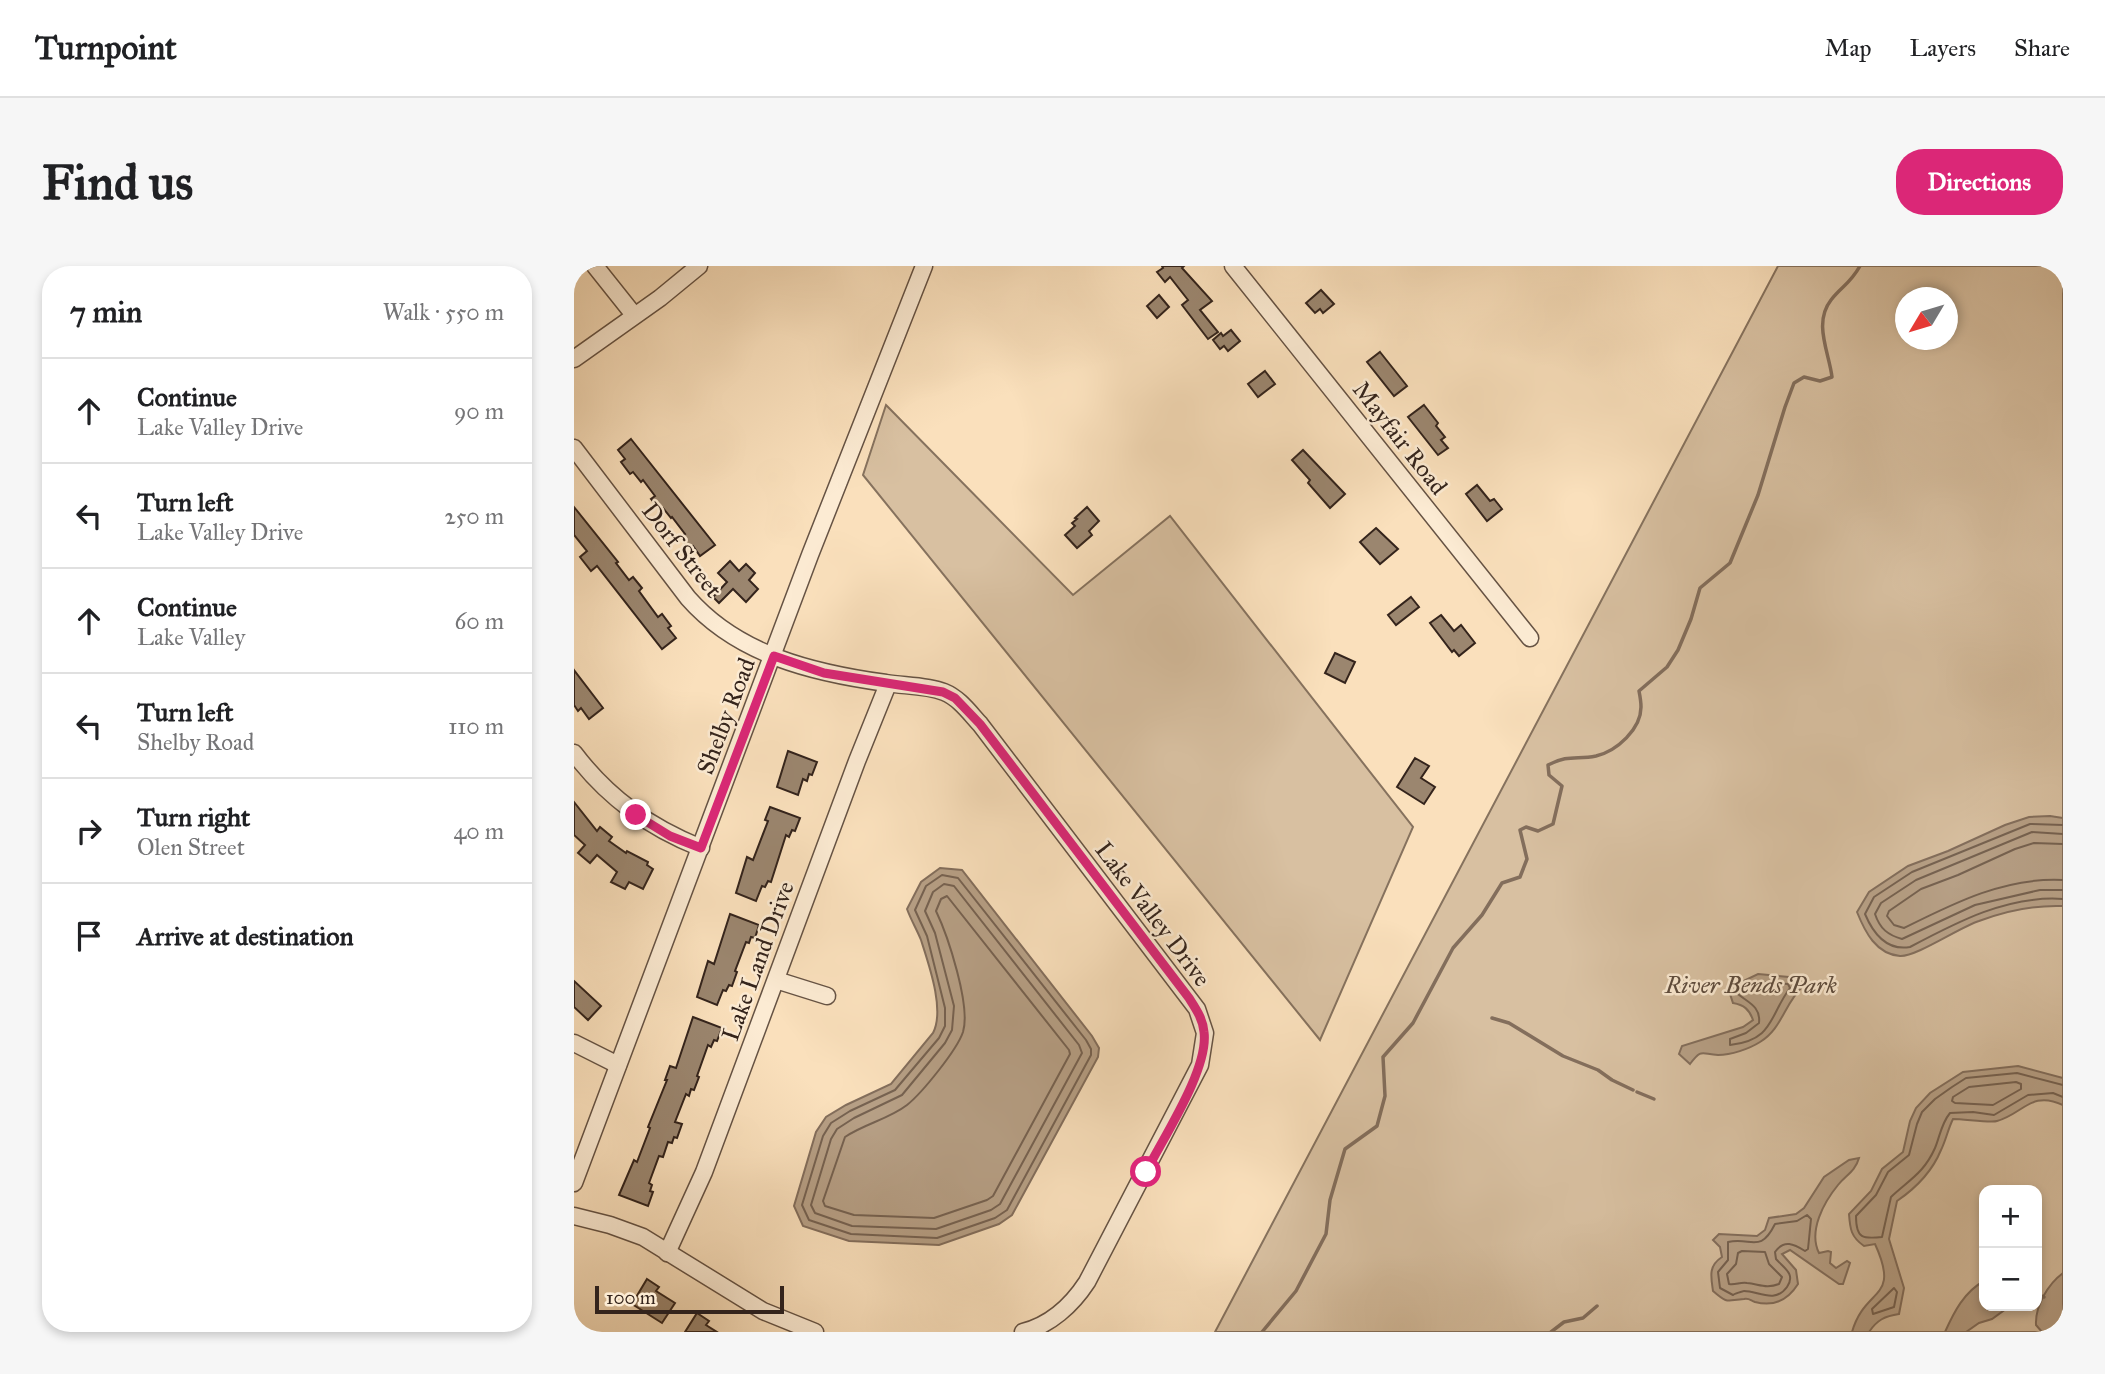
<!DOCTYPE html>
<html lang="en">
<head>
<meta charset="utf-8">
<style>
	:root { --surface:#fff; --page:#f6f6f6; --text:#202124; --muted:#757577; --line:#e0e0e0; --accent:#db2777 }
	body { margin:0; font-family:"IM FELL Great Primer",serif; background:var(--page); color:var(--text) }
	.controls { position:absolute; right:21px; bottom:21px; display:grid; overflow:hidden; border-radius:14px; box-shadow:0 4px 10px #0003 }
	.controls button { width:63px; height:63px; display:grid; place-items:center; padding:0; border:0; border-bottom:2px solid var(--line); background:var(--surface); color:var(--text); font:35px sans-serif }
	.compass { position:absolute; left:1321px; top:21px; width:63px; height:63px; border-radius:50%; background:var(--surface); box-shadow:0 4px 10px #0003; rotate:232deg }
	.scale { position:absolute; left:21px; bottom:18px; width:189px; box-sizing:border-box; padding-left:7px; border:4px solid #34241c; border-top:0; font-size:19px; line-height:24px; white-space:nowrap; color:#34241c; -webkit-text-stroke:5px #fcebd3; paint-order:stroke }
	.stop { position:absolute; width:21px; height:21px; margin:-16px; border:5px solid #db2777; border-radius:50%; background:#fff }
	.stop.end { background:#db2777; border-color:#fff; box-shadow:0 2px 7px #0008 }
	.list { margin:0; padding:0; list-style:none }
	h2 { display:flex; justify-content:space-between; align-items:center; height:91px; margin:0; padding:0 28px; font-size:30px }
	h2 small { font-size:23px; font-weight:400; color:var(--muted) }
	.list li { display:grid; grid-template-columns:46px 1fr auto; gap:21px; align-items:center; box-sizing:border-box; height:105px; padding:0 28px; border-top:2px solid var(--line) }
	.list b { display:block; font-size:26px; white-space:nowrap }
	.list p { margin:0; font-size:23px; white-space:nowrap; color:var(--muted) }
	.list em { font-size:23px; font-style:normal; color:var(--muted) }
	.icon { flex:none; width:38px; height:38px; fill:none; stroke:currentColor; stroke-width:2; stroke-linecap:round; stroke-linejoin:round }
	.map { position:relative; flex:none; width:1489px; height:1066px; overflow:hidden; border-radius:28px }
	header { display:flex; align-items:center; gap:42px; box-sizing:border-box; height:98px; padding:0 35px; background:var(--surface); border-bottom:2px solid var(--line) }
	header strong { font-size:33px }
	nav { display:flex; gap:38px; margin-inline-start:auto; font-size:24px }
	.intro { display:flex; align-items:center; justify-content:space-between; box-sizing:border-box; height:168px; padding:0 42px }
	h1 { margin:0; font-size:49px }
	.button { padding:18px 32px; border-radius:28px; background:var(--accent); color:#fff; font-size:24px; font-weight:700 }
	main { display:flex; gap:42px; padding:0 42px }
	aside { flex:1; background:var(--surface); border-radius:28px; box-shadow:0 4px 10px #0003 }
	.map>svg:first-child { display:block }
	.green { fill:#d8c0a1; stroke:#86725e; stroke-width:2; fill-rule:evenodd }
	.water { fill:#b7a086; stroke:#836e5c; stroke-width:2 }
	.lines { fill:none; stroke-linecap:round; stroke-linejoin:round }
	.shore { stroke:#766251; stroke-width:2 }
	.stream { stroke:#836e5c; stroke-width:3.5 }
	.building { fill:#9b866f; stroke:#34241c; stroke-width:2 }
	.minor-casing { stroke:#665344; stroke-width:19 }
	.minor { stroke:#fcebd3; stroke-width:16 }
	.route { stroke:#db2777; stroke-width:9 }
	.labels { text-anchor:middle; stroke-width:5; stroke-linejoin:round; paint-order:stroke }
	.street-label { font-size:24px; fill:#34241c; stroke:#fcebd3 }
	.park-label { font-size:24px; font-style:italic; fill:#5d4b3d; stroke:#fcebd3 }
</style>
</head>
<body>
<header>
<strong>Turnpoint</strong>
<nav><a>Map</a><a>Layers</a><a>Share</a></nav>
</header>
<div class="intro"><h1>Find us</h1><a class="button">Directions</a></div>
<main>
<aside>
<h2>7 min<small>Walk · 550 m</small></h2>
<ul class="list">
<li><svg class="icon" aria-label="ahead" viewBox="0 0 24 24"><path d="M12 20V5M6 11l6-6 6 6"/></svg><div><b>Continue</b><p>Lake Valley Drive</p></div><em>90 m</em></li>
<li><svg class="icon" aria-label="left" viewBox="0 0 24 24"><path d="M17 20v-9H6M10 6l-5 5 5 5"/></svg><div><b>Turn left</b><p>Lake Valley Drive</p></div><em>250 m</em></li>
<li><svg class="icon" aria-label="ahead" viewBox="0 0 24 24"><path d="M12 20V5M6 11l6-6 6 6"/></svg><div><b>Continue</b><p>Lake Valley</p></div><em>60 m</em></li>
<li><svg class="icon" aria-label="left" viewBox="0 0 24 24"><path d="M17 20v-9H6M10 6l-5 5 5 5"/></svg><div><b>Turn left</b><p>Shelby Road</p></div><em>110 m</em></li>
<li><svg class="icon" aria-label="right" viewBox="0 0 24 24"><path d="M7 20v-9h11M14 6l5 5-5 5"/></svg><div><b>Turn right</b><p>Olen Street</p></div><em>40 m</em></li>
<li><svg class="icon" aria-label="arrive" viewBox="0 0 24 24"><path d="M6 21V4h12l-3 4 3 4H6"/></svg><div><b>Arrive at destination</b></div></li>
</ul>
</aside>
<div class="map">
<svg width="1489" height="1066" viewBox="0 0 1489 1066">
	<rect width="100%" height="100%" fill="#fae0bc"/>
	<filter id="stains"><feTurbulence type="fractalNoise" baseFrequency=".00286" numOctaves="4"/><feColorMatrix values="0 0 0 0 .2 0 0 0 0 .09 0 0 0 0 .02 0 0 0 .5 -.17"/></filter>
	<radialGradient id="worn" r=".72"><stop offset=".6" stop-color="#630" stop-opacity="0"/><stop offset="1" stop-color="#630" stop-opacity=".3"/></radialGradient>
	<g class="green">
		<path d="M1204 0H1489V1066H641ZM1332 32H1374V74H1332ZM1410 924H1463V1040H1410Z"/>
		<path d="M312 139 499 329 596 250 839 561 746 774 289 209Z"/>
	</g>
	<g class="water">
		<path d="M1476 550 1489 552V640C1461 639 1431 645 1405 655 1386 661 1342 691 1326 690 1302 688 1291 666 1283 646L1295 626 1334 600 1374 585 1431 559 1455 551Z"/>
		<path d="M366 602 388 604 518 770 525 782 524 791 438 949 425 958 365 979 275 975 229 960 220 940 242 866 252 851 272 839 317 818 359 767C371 744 355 699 347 674 343 664 337 654 333 643L347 616Z"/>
		<path d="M1184 708 1226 712 1229 720C1210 738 1208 763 1186 776 1175 783 1157 789 1144 789 1127 788 1128 782 1116 798L1105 788 1108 780 1169 761 1179 754C1175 743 1170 739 1159 737L1156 728 1159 720Z"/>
		<path d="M1444 800 1489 812V839C1457 824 1449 848 1423 855 1417 857 1390 853 1379 853 1374 863 1372 874 1367 884 1358 906 1342 922 1323 935L1315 973 1330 1022 1325 1048C1311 1050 1303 1054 1295 1066H1278C1291 1020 1327 1035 1301 978L1290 980C1277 971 1276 963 1275 948L1297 925 1308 903 1329 886 1336 855 1342 842 1356 827 1389 806Z"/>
		<path d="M1285 892C1281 906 1272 909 1264 919 1250 936 1234 965 1245 987L1254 985 1257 986 1256 997 1262 1002 1273 995 1276 997 1269 1018H1265L1216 984 1208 988 1222 1004 1224 1018C1214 1034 1200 1041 1181 1036 1176 1034 1175 1032 1170 1033 1153 1034 1155 1039 1139 1025 1137 1011 1134 1000 1148 991L1146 981 1139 974 1145 968 1183 970 1191 964 1195 952 1222 948 1230 942 1250 911 1275 894Z"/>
		<path d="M1489 1007V1062L1484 1066H1468L1462 1059C1461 1040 1474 1018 1489 1007Z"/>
		<path d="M1410 1015V1040H1436L1418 1053 1405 1057 1392 1066H1371C1380 1046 1390 1026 1410 1015Z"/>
	</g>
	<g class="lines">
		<g class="shore">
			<path d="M1489 559 1456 558 1338 606 1300 631 1291 648C1299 667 1313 685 1336 681 1383 656 1434 629 1489 633"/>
			<path d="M1489 568 1458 566 1342 614 1307 637 1301 648C1306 663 1314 669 1328 673L1401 639 1466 624H1489"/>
			<path d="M1489 578 1460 577 1441 583 1384 609 1347 623 1315 645 1313 650 1320 659 1330 662C1380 637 1431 611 1489 614"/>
			<path d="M368 609 384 612 512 774 517 783V789L433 944 421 952 363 972 277 968 235 954 228 939 249 870 257 857 276 845 321 824 365 772 371 760V742L353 670 341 644 352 620Z"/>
			<path d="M370 618 380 620 505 779 508 787 426 938 417 944 362 963 278 960 241 947 237 939 257 873 263 863 280 852 328 829 371 777 378 764 380 740 361 667 351 645 359 626Z"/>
			<path d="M373 630 495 784 496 788 419 930 413 934 360 952 280 949 251 940 249 935 271 871C290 858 315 853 333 839 348 827 383 784 389 766 397 740 374 670 362 645L367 633Z"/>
			<path d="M1185 716 1214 718 1216 722C1195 750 1200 774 1156 779V773L1172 767 1185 757C1187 740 1173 736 1164 728L1166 724Z"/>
			<path d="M1442 816 1447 818V823L1419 839 1381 837 1378 835 1379 831 1395 821Z"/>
			<path d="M1489 819 1443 807 1392 812 1378 821 1361 833 1348 846 1343 858 1335 889 1314 906 1302 929 1282 950C1282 973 1289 973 1308 971L1317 931C1335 914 1350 907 1361 882 1366 870 1367 858 1376 847L1399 846 1420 849 1454 829 1479 827 1489 831"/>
			<path d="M1233 949 1237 953 1234 983 1231 985C1220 978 1210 973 1201 986L1202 993C1210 1002 1222 1008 1213 1021 1201 1038 1184 1025 1170 1025 1169 1025 1160 1028 1159 1029L1146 1022 1144 1006 1154 994V976C1178 971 1186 988 1201 958L1223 955Z"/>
			<path d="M1168 985 1191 986 1195 998 1208 1011 1205 1018C1192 1023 1185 1018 1173 1017 1166 1016 1162 1019 1155 1018L1153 1008 1162 998 1164 987Z"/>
			<path d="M1320 1022 1323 1026 1320 1041 1299 1048 1298 1043Z"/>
		</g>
		<g class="stream">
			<path d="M918 752 935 757 989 790 1024 804 1038 814 1059 824"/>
			<path d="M1063 826 1080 833"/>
			<path d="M1463 1028 1470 1031"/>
			<path d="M688 1066 722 1025 752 968 756 934 771 883 803 860 811 830 809 791 839 757 879 682 908 649 928 617 946 611 953 593 946 564 952 561 964 565 979 558 988 520 975 509 974 499C995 488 1003 494 1022 490 1043 485 1067 463 1067 441 1067 436 1066 430 1065 425L1093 401 1104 384 1117 353 1126 322 1156 297 1184 229 1211 141 1220 117 1230 111 1246 115 1258 111C1255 86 1239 57 1257 34 1268 20 1276 18 1286 0"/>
			<path d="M977 1066 990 1056 1009 1052 1023 1040"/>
		</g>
	</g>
	<g class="building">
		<path d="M588 0H610L608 2 638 35 626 44 644 66 634 73 608 39 614 34 596 11 591 16 583 6 589 2Z"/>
		<path d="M747 24 760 38 749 47 746 43 741 47 732 37Z"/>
		<path d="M585 29 595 41 583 52 573 40Z"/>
		<path d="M657 64 666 75 654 85 650 80 646 83 639 74 647 67 649 70Z"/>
		<path d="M806 86 833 120 820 130 793 96Z"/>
		<path d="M691 105 701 118 684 131 674 118Z"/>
		<path d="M850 139 864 157 862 160 871 171 867 174 874 182 864 189 834 151Z"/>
		<path d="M57 173 141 279 126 290 119 280 115 282 106 271 111 268 98 251 97 252 89 242 86 244 77 233 81 230 69 214 67 216 59 206 56 208 47 196 51 193 44 184Z"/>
		<path d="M729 184 771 228 756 242 734 217 736 214 718 194Z"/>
		<path d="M903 219 916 235 920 233 928 243 913 255 892 228Z"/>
		<path d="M0 241 44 296 42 297 55 314 59 311 68 322 65 325 84 351 88 348 97 360 94 362 102 372 88 383 23 300 17 305 6 291 13 285 0 269Z"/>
		<path d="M513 241 525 255 515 265 518 269 503 282 491 269 501 260 498 257 503 253 501 252Z"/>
		<path d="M802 262 824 283 806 298 786 276Z"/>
		<path d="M156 295 165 305 172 298 181 307 175 314 184 323 172 336 159 323 145 337 139 331 153 316 144 307Z"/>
		<path d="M837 331 845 341 822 359 814 349Z"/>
		<path d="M867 349 880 365 887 359 901 377 885 390 880 384 878 386 856 357Z"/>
		<path d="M761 387 781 396 771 417 751 407Z"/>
		<path d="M0 404 29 442 15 453 7 442 4 445 0 439Z"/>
		<path d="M214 485 243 496 238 509 235 508 233 515 229 513 224 529 203 521Z"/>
		<path d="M841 492 855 500 847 512 861 521 850 538 823 521Z"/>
		<path d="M0 536 23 565 26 561 38 571 35 575 52 587 53 585 74 596 73 599 79 603 69 623 55 616 51 623 37 616 43 606 23 589 16 597 4 587 11 579 0 569Z"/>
		<path d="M196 541 226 552 221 565 218 564 215 571 212 569 197 616 194 615 191 621 188 620 182 635 162 627 173 591 179 594 194 555 191 554Z"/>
		<path d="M156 648 185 659 181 672 177 671 175 677 172 676 161 705 163 706 158 720 155 719 152 725 149 724 143 739 123 731 134 695 140 698Z"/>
		<path d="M0 715 27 740 14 754 0 741Z"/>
		<path d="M119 751 148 762 143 775 140 774 137 781 134 779 123 810 125 811 120 824 117 823 115 830 112 828 101 856 108 858 103 872 100 871 98 877 94 876 89 891 85 890 75 917 78 919 76 925 79 926 74 940 45 929 60 894 63 896 76 862 74 861 93 814H91L96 800 102 802Z"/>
		<path d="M73 1013 85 1021 82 1025 101 1037 88 1057 58 1038Z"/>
		<path d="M123 1047 135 1055 132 1059 143 1066H111Z"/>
	</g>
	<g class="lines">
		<defs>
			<g id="minor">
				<path d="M21 0 60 49"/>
				<path d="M659 0 956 372"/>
				<path d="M0 93 86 32 125 0"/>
				<path d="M0 182 114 332C164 389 239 407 312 417 330 420 352 419 370 426 385 432 395 446 406 458L623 743 631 767 626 799 513 1016C498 1039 476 1059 449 1066"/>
				<path d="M0 487C34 532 75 561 127 582"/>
				<path d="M202 714 253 730"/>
				<path d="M0 777 44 799"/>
				<path d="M0 917 236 289 350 0"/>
				<path d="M0 950 36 959 69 971 189 1045 241 1066"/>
				<path d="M93 987 130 906 283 495 314 418"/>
			</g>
		</defs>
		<use href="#minor" class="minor-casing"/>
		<use href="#minor" class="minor"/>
	</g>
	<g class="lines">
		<path class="route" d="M62 549 96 570 127 582 200 390 250 407 369 426 381 432 406 458 615 732C622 743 629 753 630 766 635 803 589 872 572 906"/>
	</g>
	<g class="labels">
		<g class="street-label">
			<text transform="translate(826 172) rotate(52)" y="8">Mayfair Road</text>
			<text transform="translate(108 284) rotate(52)" y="8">Dorf Street</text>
			<text transform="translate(152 450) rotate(-69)" y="8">Shelby Road</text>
			<text transform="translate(579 648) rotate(53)" y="8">Lake Valley Drive</text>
			<text transform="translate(184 695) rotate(-70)" y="8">Lake Land Drive</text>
		</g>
		<g class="park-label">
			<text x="1177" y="727">River Bends Park</text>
		</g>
	</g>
	<rect width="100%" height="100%" filter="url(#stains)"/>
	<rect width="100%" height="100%" fill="url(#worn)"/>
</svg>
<div class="controls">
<button>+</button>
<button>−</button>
</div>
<svg class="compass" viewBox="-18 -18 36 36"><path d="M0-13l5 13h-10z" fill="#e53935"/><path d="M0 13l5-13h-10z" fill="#757577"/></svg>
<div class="scale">100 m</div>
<div class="stop" style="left:572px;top:906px"></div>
<div class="stop end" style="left:62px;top:549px"></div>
</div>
</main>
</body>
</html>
